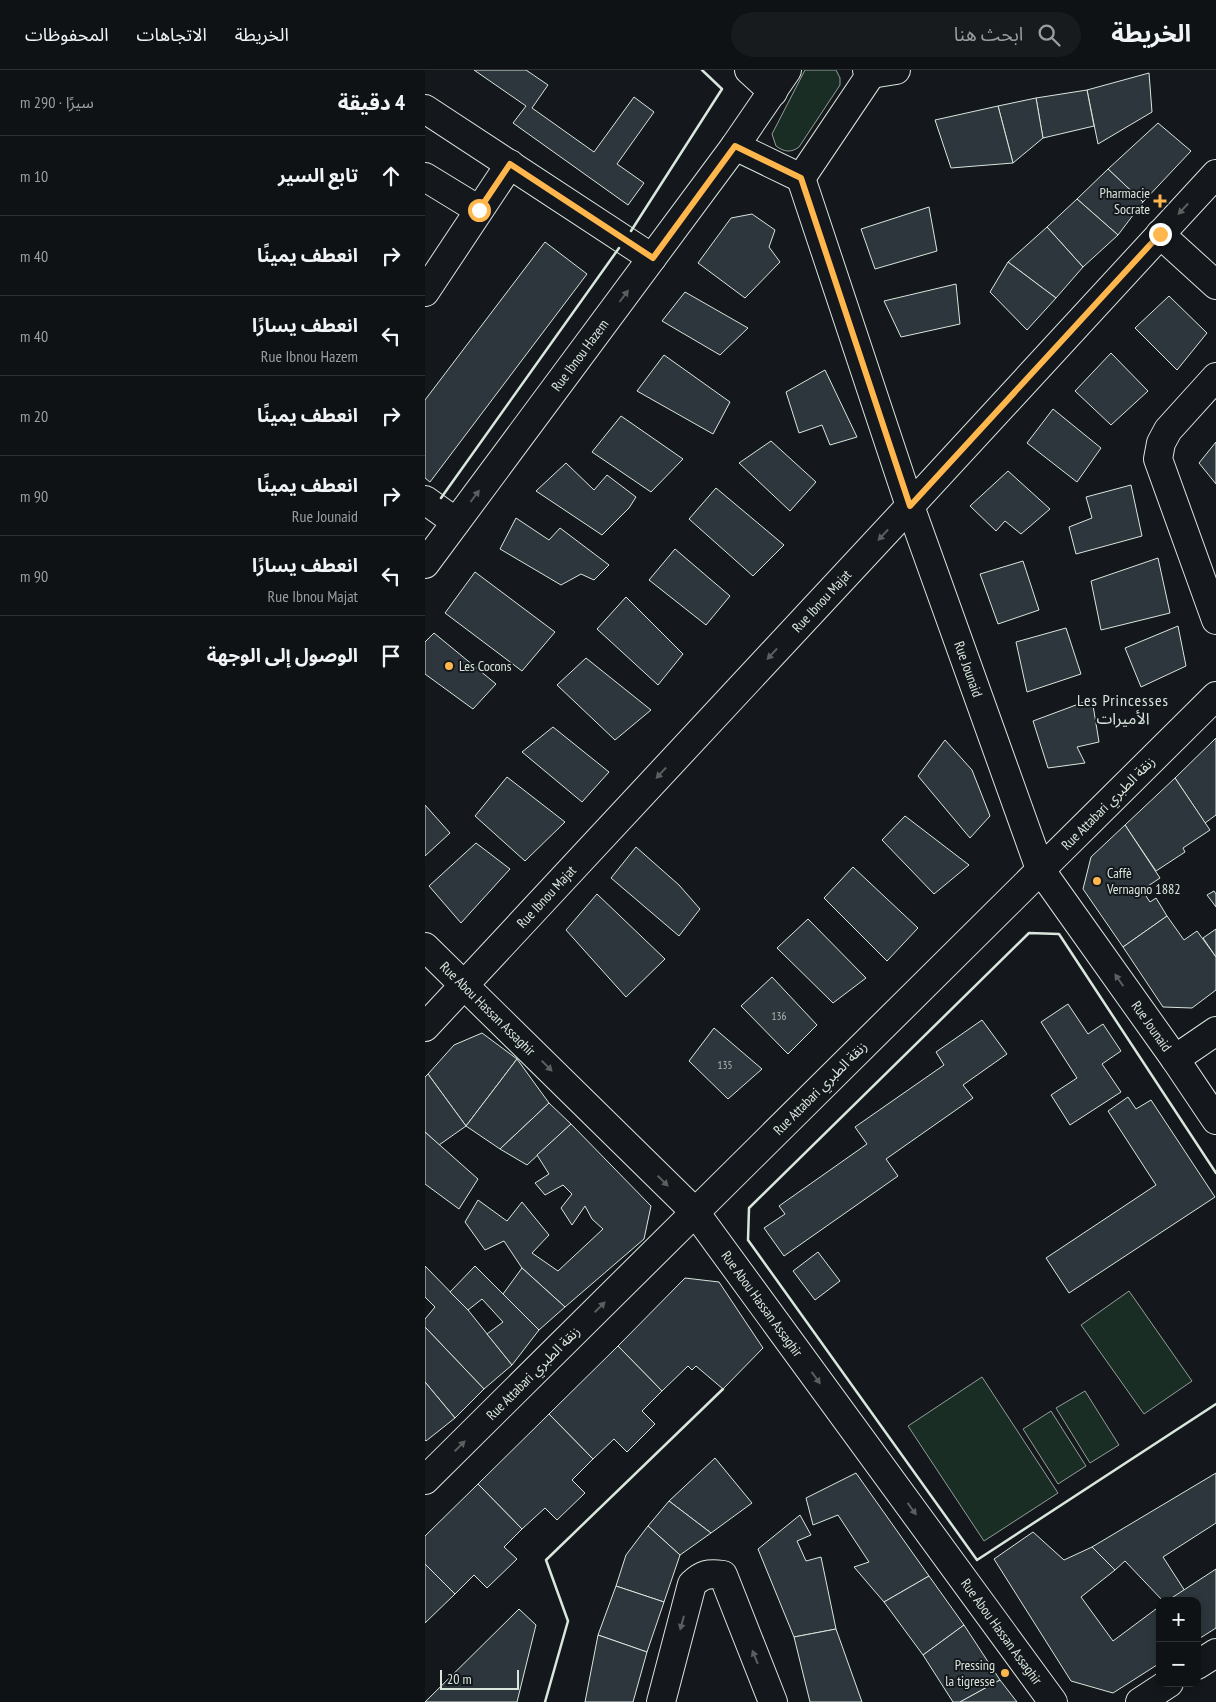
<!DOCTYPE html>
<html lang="ar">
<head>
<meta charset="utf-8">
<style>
	:root { --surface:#0f1215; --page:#181b1e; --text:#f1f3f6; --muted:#9b9ea0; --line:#2f3234 }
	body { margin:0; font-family:"PT Sans Narrow","Noto Sans Arabic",sans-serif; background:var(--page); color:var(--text); direction:rtl }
	.controls { position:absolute; right:15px; bottom:15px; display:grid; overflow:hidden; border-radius:10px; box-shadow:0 2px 8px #0003 }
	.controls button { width:45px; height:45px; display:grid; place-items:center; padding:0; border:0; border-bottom:1px solid var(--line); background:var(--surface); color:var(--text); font:25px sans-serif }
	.scale { position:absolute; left:15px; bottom:12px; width:79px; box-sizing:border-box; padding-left:5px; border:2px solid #d8e6dc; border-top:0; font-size:14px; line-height:18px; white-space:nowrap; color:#d8e6dc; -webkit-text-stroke:4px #14181c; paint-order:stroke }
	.stop { position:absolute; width:15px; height:15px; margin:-11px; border:4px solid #ffb74d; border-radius:50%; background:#fff }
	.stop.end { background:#ffb74d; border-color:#fff; box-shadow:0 1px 5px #0008 }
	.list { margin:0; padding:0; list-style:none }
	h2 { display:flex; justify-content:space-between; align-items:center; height:65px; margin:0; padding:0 20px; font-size:21px }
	h2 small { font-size:16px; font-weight:400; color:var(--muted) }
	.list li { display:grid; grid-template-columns:32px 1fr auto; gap:15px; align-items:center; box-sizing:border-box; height:80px; padding:0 20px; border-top:1px solid var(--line) }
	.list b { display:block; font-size:19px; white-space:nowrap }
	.list p { margin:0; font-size:16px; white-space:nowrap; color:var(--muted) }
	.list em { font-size:16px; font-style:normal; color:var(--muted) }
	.icon { flex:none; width:28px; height:28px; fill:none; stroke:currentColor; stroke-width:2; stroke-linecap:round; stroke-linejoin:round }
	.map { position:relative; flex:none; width:791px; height:1632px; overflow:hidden; direction:ltr }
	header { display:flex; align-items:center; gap:30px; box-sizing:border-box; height:70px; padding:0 25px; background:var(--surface); border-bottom:1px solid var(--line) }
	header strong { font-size:24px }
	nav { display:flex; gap:28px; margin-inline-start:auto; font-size:18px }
	.search { width:350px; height:45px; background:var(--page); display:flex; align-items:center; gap:12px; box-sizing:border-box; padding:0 18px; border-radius:28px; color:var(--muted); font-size:19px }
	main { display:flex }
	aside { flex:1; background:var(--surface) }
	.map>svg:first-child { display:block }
	.green { fill:#1a2d24; stroke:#939e99 }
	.building { fill:#2c363c; stroke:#d8e6dc }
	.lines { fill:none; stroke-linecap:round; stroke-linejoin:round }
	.minor-casing { stroke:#d8e6dc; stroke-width:30 }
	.minor { stroke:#14181c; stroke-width:28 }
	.wall { stroke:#d8e6dc; stroke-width:2.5 }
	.oneway { fill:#59605f }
	.route { stroke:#ffb74d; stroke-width:6 }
	.poi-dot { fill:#ffb74d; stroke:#14181c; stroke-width:2 }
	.labels { text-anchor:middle; stroke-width:4; stroke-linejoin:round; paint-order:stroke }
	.number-label { font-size:11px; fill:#adbab4 }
	.poi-label { font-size:14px; fill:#d8e6dc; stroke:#14181c; text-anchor:end }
	.street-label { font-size:14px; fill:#d8e6dc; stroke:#14181c }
	.quarter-label { font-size:16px; letter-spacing:1px; fill:#d8e6dc; stroke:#14181c }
</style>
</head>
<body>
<header>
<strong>الخريطة</strong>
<div class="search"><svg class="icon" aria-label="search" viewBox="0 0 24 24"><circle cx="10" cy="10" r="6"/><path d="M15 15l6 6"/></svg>ابحث هنا</div>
<nav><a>الخريطة</a><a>الاتجاهات</a><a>المحفوظات</a></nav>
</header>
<main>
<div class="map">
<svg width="791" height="1632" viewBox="0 0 791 1632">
	<rect width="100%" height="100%" fill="#14181c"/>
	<g class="green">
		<path d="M380 0H411L415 8V15L374 77C366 83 359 82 351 76L347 64Z"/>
		<path d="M704 1221 767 1311 719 1344 656 1255Z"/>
		<path d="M557 1307 633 1423 559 1471 483 1356Z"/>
		<path d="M660 1321 694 1375 665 1393 631 1338Z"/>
		<path d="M626 1341 661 1396 633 1414 598 1359Z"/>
	</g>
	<g class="building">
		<path d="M49 0H101L123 15 107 38 169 82 209 27 229 42 192 94 219 113 203 135 88 53 101 36Z"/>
		<path d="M724 3 727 42 673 74 662 20Z"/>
		<path d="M662 20 669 56 618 68 611 28Z"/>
		<path d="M611 28 618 68 588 93 573 36Z"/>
		<path d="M573 36 588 93 526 98 510 50Z"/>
		<path d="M733 53 766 81 718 132 683 99Z"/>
		<path d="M683 99 718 132 693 165 652 129Z"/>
		<path d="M652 129 693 165 658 197 622 157Z"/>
		<path d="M504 137 512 181 450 199 436 159Z"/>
		<path d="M327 144 350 160 344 177 355 192 320 228 273 193 306 148Z"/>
		<path d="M622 157 658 197 631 228 583 192Z"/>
		<path d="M120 172 162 204 5 412 0 408V330Z"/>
		<path d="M583 192 631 228 602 260 565 222Z"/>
		<path d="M531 214 535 254 476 267 459 231Z"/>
		<path d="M260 222 323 258 295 285 237 251Z"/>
		<path d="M744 226 782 263 752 300 710 258Z"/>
		<path d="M686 283 723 321 686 355 650 321Z"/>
		<path d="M239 285 305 332 288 364 212 321Z"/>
		<path d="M400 300 432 367 405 375 397 355 374 363 361 322Z"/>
		<path d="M628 339 676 378 652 412 602 373Z"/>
		<path d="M196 346 258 389 226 422 167 382Z"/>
		<path d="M346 371 391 412 365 441 314 393Z"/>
		<path d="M791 372V414L774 393Z"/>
		<path d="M141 393 169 420 182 405 211 427 204 438 177 465 111 421Z"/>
		<path d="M583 401 625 439 596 464 580 451 571 461 545 436Z"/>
		<path d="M706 415 717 466 651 484 644 457 667 448 661 427Z"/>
		<path d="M291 418 359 475 328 506 264 449Z"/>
		<path d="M91 448 124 470 135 458 184 495 169 510 156 504 136 515 75 479Z"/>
		<path d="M250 479 305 526 281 555 224 510Z"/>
		<path d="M733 488 745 543 676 560 666 511Z"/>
		<path d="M598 491 614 540 573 554 555 504Z"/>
		<path d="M50 502 130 562 97 601 20 543Z"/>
		<path d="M201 527 258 584 233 615 172 559Z"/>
		<path d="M753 556 761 596 716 617 700 578Z"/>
		<path d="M641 558 656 604 602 622 591 572Z"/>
		<path d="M9 563 71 614 48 639 0 604V572Z"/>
		<path d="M161 588 226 640 190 670 132 615Z"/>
		<path d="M667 629 674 672 652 677 660 693 623 698 608 651Z"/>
		<path d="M128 657 184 702 157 732 97 682Z"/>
		<path d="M791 668V745L780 753 750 708Z"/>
		<path d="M520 670 547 700 565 746 545 768 493 706Z"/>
		<path d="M82 707 140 752 100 791 50 746Z"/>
		<path d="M750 708 785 760 758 778 760 782 731 801 700 755Z"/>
		<path d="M0 735 25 763 0 786Z"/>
		<path d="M480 746 544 795 509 824 457 770Z"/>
		<path d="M700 755 735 808 717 820 725 832 731 828 742 846 698 877 658 819 666 787Z"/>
		<path d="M51 773 85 799 36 853 4 816Z"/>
		<path d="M211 777 254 815 275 839 254 866 186 808Z"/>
		<path d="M428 797 493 858 462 891 399 828Z"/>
		<path d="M789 821 791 824V837L782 825Z"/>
		<path d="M172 824 240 889 201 927 141 860Z"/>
		<path d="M742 846 759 870 772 861 791 887V920L767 938 738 937 698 877Z"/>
		<path d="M383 849 441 908 408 933 352 878Z"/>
		<path d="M791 859V887L778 868Z"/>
		<path d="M347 907 392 955 363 984 316 936Z"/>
		<path d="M643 934 663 964 678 954 696 981 677 994 696 1022 645 1055 626 1025 652 1008 616 952Z"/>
		<path d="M557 950 582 984 538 1015 548 1028 461 1089 473 1106 359 1186 339 1158 360 1144 354 1136 442 1074 430 1057 519 995 511 982Z"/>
		<path d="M289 958 337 999 303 1029 264 991Z"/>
		<path d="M57 963 92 989 41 1056 3 1004 29 975Z"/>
		<path d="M92 989 124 1033 75 1079 41 1056Z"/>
		<path d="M3 1004 41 1056 14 1075 0 1062V1007Z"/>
		<path d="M703 1027 711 1039 726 1030 790 1127 644 1223 621 1188 731 1115 683 1041Z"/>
		<path d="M124 1033 146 1054 102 1095 75 1079Z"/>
		<path d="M146 1054 226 1136 219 1169 140 1237 97 1198 79 1171 60 1180 40 1152 53 1130 82 1151 97 1132 124 1165 107 1183 133 1201 178 1159 167 1149 160 1136 147 1155 136 1138 147 1124 138 1115 120 1125 110 1113 124 1104 112 1085Z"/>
		<path d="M0 1062 53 1109 34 1139 0 1114Z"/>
		<path d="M393 1182 415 1211 390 1230 368 1201Z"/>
		<path d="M0 1196 43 1240 87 1295 59 1319 0 1257V1249L10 1237 0 1227Z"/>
		<path d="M50 1196 114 1260 87 1295 62 1264 78 1252 57 1229 43 1240 25 1222Z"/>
		<path d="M97 1198 140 1237 114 1260 78 1224Z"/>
		<path d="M260 1208 294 1212 338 1278 298 1319 271 1296 267 1300 263 1296 237 1321 193 1276Z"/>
		<path d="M0 1257 59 1319 30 1348 0 1312Z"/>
		<path d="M193 1276 237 1321 217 1341 230 1354 202 1382 189 1369 168 1389 124 1344Z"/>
		<path d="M0 1312 30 1348 1 1371 0 1370Z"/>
		<path d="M124 1344 168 1389 147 1410 160 1423 132 1450 120 1438 97 1459 53 1414Z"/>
		<path d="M290 1388 327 1433 286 1463 244 1431Z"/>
		<path d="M431 1403 504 1506 459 1532 429 1497 444 1492 413 1445 388 1455 381 1428Z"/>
		<path d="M791 1403V1453L738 1487 760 1521 742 1531H738L700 1491 690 1500 667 1477Z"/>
		<path d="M53 1414 97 1459 79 1477 92 1489 62 1518 49 1505 30 1524 0 1494V1466Z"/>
		<path d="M244 1431 286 1463 255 1485 223 1456Z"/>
		<path d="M375 1445 386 1465 372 1471 381 1491 396 1487 411 1559 369 1567 333 1479Z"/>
		<path d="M223 1456 255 1485 239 1532 191 1516 201 1485Z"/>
		<path d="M608 1462 639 1490 667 1477 690 1500 656 1527 688 1571 735 1536V1593L688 1623 646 1611 569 1489Z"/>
		<path d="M0 1494 30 1524 0 1553Z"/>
		<path d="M791 1499V1558L772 1570V1531H742Z"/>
		<path d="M504 1506 539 1555 498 1585 459 1532Z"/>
		<path d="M191 1516 239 1532 222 1582 173 1565Z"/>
		<path d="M94 1539 111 1555 92 1632H0Z"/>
		<path d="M539 1555 575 1610 535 1632H528L498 1585Z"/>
		<path d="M411 1559 437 1632H385L369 1567Z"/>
		<path d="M173 1565 222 1582 208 1632H160Z"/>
		<path d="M575 1610 592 1632H535Z"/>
	</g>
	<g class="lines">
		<defs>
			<g id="minor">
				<path d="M324 0 348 22"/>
				<path d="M446 4 471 0"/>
				<path d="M0 39 227 188"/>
				<path d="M310 76 376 108 446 4 442 0"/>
				<path d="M0 107 54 140"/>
				<path id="s1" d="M376 108 485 436 615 799 750 989 791 1050"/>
				<path d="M735 164 791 215"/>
				<path d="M0 222 85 94"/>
				<path d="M791 307 743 360 736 373 733 389 791 550"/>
				<path d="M0 430 31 452"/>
				<path id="s2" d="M0 494 310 76 362 0"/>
				<path id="s3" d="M0 877 270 1142 628 1632"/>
				<path id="s4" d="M0 957 485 436 791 104"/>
				<path d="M750 989 791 961"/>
				<path d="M0 1410 791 626"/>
				<path d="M772 1595 791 1583"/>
				<path d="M236 1632 267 1514C278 1504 283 1503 298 1505L348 1632"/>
				<path d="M715 1632 744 1613"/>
			</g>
		</defs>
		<use href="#minor" class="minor-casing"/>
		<use href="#minor" class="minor"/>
		<g class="wall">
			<path d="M206 161 297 19 277 0"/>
			<path d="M16 428 194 178"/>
			<path d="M791 1103 634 864 604 863 324 1138 323 1170 552 1490 791 1334"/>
			<path d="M120 1632 143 1551 121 1490 298 1319"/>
		</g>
	</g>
	<defs><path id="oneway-solid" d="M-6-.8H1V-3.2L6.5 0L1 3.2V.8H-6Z" transform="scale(1.25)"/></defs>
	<g class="oneway">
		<use href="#oneway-solid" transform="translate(758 139) rotate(133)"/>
		<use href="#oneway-solid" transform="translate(199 226) rotate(-53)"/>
		<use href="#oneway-solid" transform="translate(50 426) rotate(-53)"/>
		<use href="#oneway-solid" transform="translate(458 465) rotate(133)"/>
		<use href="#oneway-solid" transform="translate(347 584) rotate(133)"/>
		<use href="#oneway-solid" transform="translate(236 703) rotate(133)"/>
		<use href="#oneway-solid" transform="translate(694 910) rotate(-125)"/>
		<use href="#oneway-solid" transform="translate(122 996) rotate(45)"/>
		<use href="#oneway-solid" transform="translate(238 1111) rotate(45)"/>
		<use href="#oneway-solid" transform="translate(175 1237) rotate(-45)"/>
		<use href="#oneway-solid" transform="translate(391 1308) rotate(54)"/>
		<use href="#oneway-solid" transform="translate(35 1376) rotate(-45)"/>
		<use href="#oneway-solid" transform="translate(487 1439) rotate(54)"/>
		<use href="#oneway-solid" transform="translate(257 1553) rotate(105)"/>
		<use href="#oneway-solid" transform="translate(330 1587) rotate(-112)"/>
	</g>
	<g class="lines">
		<path class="route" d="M54 140 85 94 228 188 310 76 376 108 485 436 735 164"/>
	</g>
	<g class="poi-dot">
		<path d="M732.5 123.5h5v5h5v5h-5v5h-5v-5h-5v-5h5z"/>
		<circle cx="24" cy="596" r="5"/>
		<circle cx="672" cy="811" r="5"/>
		<circle cx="580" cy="1603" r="5"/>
	</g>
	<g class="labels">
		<g class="number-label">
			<text x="354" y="950">136</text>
			<text x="300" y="999">135</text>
		</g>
		<g class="poi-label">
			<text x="725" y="128">Pharmacie<tspan x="725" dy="16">Socrate</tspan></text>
			<text x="34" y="601" text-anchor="start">Les Cocons</text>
			<text x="682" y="808" text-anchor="start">Caffè<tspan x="682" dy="16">Vernagno 1882</tspan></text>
			<text x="570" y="1600">Pressing<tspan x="570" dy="16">la tigresse</tspan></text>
		</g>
		<g class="street-label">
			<text dy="5" stroke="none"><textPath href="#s2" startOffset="260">Rue Ibnou Hazem</textPath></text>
			<text dy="5" stroke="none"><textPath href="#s4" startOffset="582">Rue Ibnou Majat</textPath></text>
			<text dy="5" stroke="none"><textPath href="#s1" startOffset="519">Rue Jounaid</textPath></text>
			<text transform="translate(683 733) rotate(-45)" y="5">Rue Attabari زنقة الطبري</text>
			<text dy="5" stroke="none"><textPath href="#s4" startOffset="178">Rue Ibnou Majat</textPath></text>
			<text dy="5" stroke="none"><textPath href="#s3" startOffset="88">Rue Abou Hassan Assaghir</textPath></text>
			<text dy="5" stroke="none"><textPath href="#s1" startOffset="924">Rue Jounaid</textPath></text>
			<text transform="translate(395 1018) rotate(-45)" y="5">Rue Attabari زنقة الطبري</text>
			<text dy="5" stroke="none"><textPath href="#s3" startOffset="492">Rue Abou Hassan Assaghir</textPath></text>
			<text transform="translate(108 1303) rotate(-45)" y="5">Rue Attabari زنقة الطبري</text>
			<text dy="5" stroke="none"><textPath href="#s3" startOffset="898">Rue Abou Hassan Assaghir</textPath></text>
		</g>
		<g class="quarter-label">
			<text x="698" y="636">Les Princesses<tspan x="698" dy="18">الأميرات</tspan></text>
		</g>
	</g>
</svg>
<div class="controls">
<button>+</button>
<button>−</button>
</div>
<div class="scale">20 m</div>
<div class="stop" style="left:54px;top:140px"></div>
<div class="stop end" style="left:735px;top:164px"></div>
</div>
<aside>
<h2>4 دقيقة<small>سيرًا · 290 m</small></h2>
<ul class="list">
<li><svg class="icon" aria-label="ahead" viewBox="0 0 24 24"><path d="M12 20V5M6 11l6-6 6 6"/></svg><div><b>تابع السير</b></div><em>10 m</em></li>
<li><svg class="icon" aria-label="right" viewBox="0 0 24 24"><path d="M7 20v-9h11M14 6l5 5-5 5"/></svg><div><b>انعطف يمينًا</b></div><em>40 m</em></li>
<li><svg class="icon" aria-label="left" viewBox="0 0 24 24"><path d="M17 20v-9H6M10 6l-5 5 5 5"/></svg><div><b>انعطف يسارًا</b><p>Rue Ibnou Hazem</p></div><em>40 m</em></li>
<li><svg class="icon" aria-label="right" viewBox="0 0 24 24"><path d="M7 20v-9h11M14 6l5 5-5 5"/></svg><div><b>انعطف يمينًا</b></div><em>20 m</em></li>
<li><svg class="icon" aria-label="right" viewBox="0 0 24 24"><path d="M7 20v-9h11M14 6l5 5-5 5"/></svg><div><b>انعطف يمينًا</b><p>Rue Jounaid</p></div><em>90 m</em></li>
<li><svg class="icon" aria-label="left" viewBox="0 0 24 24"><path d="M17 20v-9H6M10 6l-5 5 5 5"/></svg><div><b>انعطف يسارًا</b><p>Rue Ibnou Majat</p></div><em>90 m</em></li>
<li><svg class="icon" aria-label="arrive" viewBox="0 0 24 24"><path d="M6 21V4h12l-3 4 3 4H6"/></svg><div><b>الوصول إلى الوجهة</b></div></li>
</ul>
</aside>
</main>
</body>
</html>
